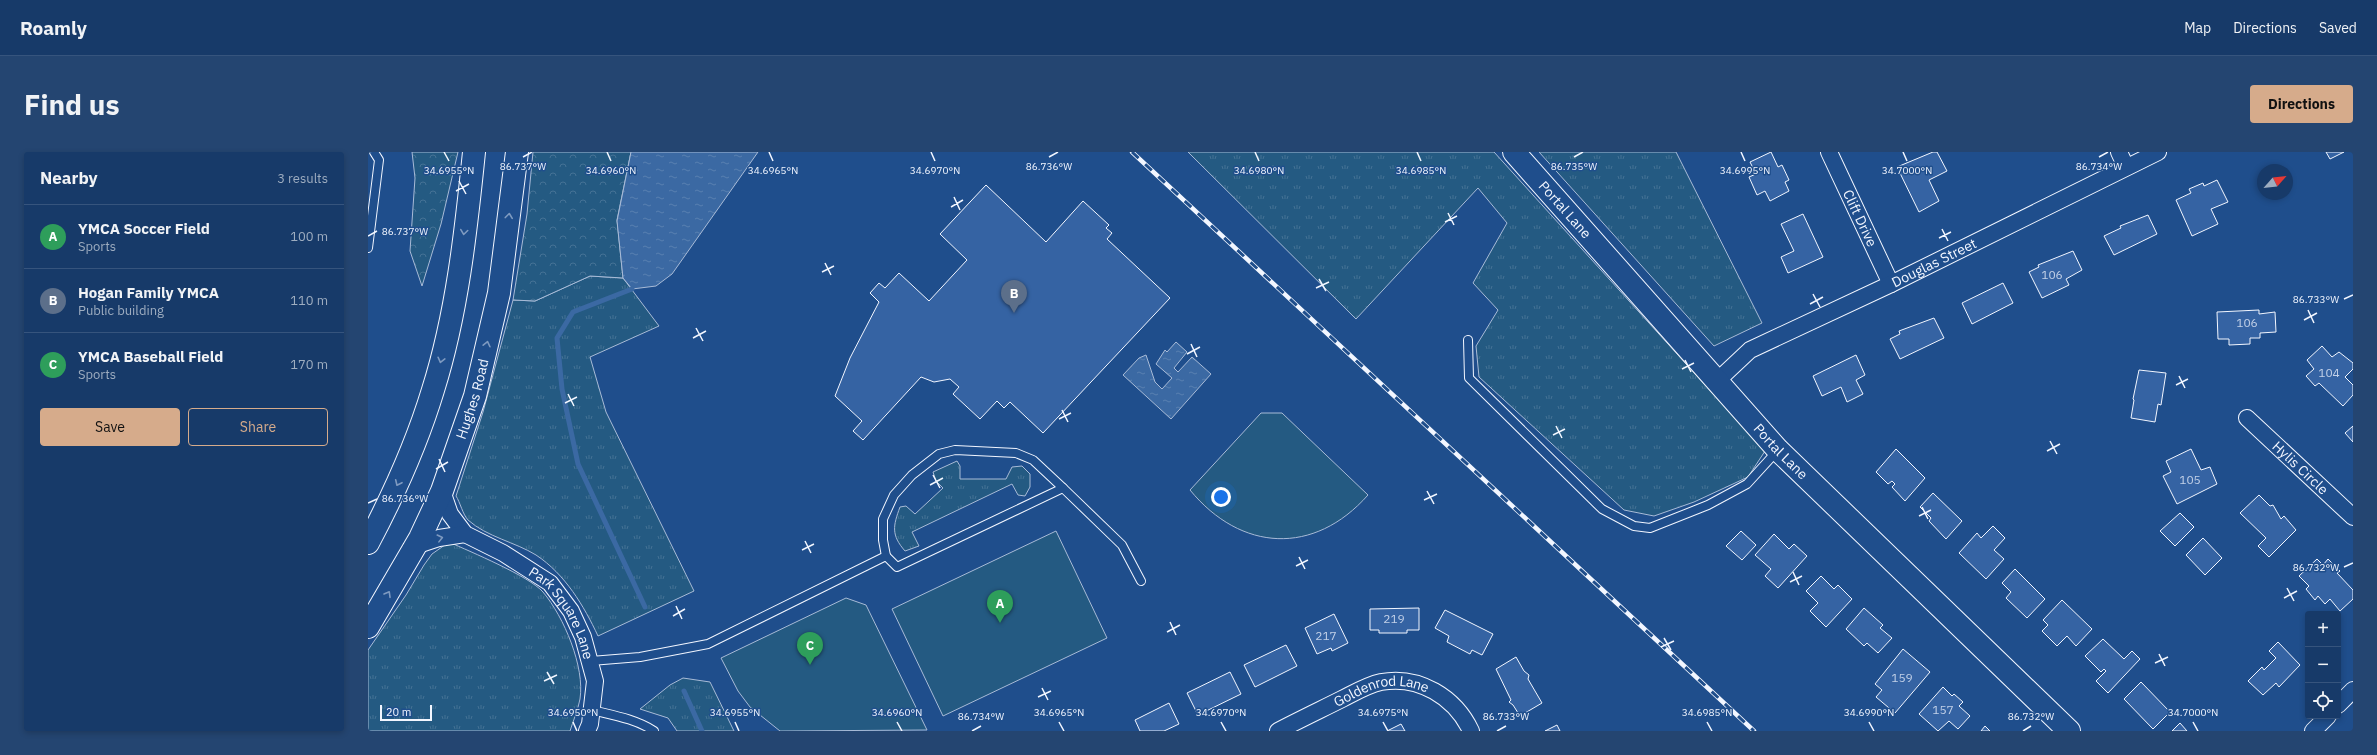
<!DOCTYPE html>
<html lang="en">
<head>
<meta charset="utf-8">
<style>
	:root { --surface:#173a69; --page:#244571; --text:#f1f3f6; --muted:#9eadc0; --line:#36547d; --accent:#d6ab8b }
	body { margin:0; font-family:"IBM Plex Sans",sans-serif; background:var(--page); color:var(--text) }
	.controls { position:absolute; right:12px; bottom:12px; display:grid; overflow:hidden; border-radius:4px; box-shadow:0 2px 6px #0003 }
	.controls button { width:36px; height:36px; display:grid; place-items:center; padding:0; border:0; border-bottom:1px solid var(--line); background:var(--surface); color:var(--text); font:20px sans-serif }
	.compass { position:absolute; left:1889px; top:12px; width:36px; height:36px; border-radius:50%; background:var(--surface); box-shadow:0 2px 6px #0003; rotate:63deg }
	.scale { position:absolute; left:12px; bottom:10px; width:52px; box-sizing:border-box; padding-left:4px; border:2px solid #f2f6ff; border-top:0; font-size:11px; line-height:14px; white-space:nowrap; color:#f2f6ff; -webkit-text-stroke:3px #1f4e8c; paint-order:stroke }
	.you { position:absolute; left:853px; top:345px; width:14px; height:14px; margin:-10px; border:3px solid #fff; border-radius:50%; background:#1a73e8; box-shadow:0 0 0 6px #1a73e833 }
	.badge { display:grid; place-items:center; width:26px; height:26px; border-radius:50%; background:var(--accent); color:#fff; font-size:13px; font-weight:700 }
	.pin { position:absolute; translate:-50% -33px; filter:drop-shadow(0 1px 2px #0008) }
	.pin::after { content:''; position:absolute; top:21px; width:14px; height:12px; background:inherit; clip-path:polygon(0 0,100% 0,50% 100%) }
	.list { margin:0; padding:0; list-style:none }
	h2 { display:flex; justify-content:space-between; align-items:center; height:52px; margin:0; padding:0 16px; font-size:17px }
	h2 small { font-size:13px; font-weight:400; color:var(--muted) }
	.list li { display:grid; grid-template-columns:26px 1fr auto; gap:12px; align-items:center; box-sizing:border-box; height:64px; padding:0 16px; border-top:1px solid var(--line) }
	.list b { display:block; font-size:15px; white-space:nowrap }
	.list p { margin:0; font-size:13px; white-space:nowrap; color:var(--muted) }
	.list em { font-size:13px; font-style:normal; color:var(--muted) }
	.actions { display:flex; gap:8px; padding:12px 16px }
	.actions a { flex:1; padding:9px 0; border:1px solid var(--accent); border-radius:4px; text-align:center; font-size:14px; color:var(--accent) }
	.actions .main { background:var(--accent); color:#111 }
	.icon { flex:none; width:22px; height:22px; fill:none; stroke:currentColor; stroke-width:2; stroke-linecap:round; stroke-linejoin:round }
	.map { position:relative; flex:none; width:1985px; height:579px; overflow:hidden; border-radius:4px }
	header { display:flex; align-items:center; gap:24px; box-sizing:border-box; height:56px; padding:0 20px; background:var(--surface); border-bottom:1px solid var(--line) }
	header strong { font-size:19px }
	nav { display:flex; gap:22px; margin-inline-start:auto; font-size:14px }
	.intro { display:flex; align-items:center; justify-content:space-between; box-sizing:border-box; height:96px; padding:0 24px }
	h1 { margin:0; font-size:28px }
	.button { padding:10px 18px; border-radius:4px; background:var(--accent); color:#111; font-size:14px; font-weight:700 }
	main { display:flex; gap:24px; padding:0 24px }
	aside { flex:1; background:var(--surface); border-radius:4px; box-shadow:0 2px 6px #0003 }
	.map>svg:first-child { display:block }
	.grass { fill:url(#grass-tufts); stroke:#a8bbd7 }
	.forest { fill:url(#forest-crowns); stroke:#a8bbd7 }
	.pitch { fill:#245a82; stroke:#a8bbd7 }
	.water { fill:url(#water-ripples); stroke:#a8bbd7 }
	.lines { fill:none; stroke-linecap:round; stroke-linejoin:round }
	.stream { stroke:#3b69a3; stroke-width:5 }
	.building { fill:#3563a3; stroke:#f2f6ff }
	.lane-casing { stroke:#f2f6ff; stroke-width:10 }
	.street-casing { stroke:#f2f6ff; stroke-width:18 }
	.secondary-casing { stroke:#f2f6ff; stroke-width:24 }
	.lane { stroke:#1f4e8c; stroke-width:8 }
	.street { stroke:#1f4e8c; stroke-width:16 }
	.secondary { stroke:#1f4e8c; stroke-width:22 }
	.rail-casing { stroke:#f2f6ff; stroke-width:4.5 }
	.rail { stroke:#1f4e8c; stroke-width:3; stroke-dasharray:9; stroke-linecap:butt }
	.oneway { stroke:#7e9ac0 }
	.ticks { fill:none; stroke:#f2f6ff; stroke-width:1.5 }
	.labels { text-anchor:middle; stroke-width:3; stroke-linejoin:round; paint-order:stroke }
	.number-label { font-size:12px; fill:#c3d1e8 }
	.street-label { font-size:14px; fill:#f2f6ff; stroke:#1f4e8c }
	.ticks-label { font-size:10px; text-anchor:middle; fill:#f2f6ff; stroke:#1f4e8c; stroke-width:3; stroke-linejoin:round; paint-order:stroke }
</style>
</head>
<body>
<header>
<strong>Roamly</strong>
<nav><a>Map</a><a>Directions</a><a>Saved</a></nav>
</header>
<div class="intro"><h1>Find us</h1><a class="button">Directions</a></div>
<main>
<aside>
<h2>Nearby<small>3 results</small></h2>
<ul class="list">
<li><span class="badge" style="background:#2e9e5b">A</span><div><b>YMCA Soccer Field</b><p>Sports</p></div><em>100 m</em></li>
<li><span class="badge" style="background:#5c6f8a">B</span><div><b>Hogan Family YMCA</b><p>Public building</p></div><em>110 m</em></li>
<li><span class="badge" style="background:#2e9e5b">C</span><div><b>YMCA Baseball Field</b><p>Sports</p></div><em>170 m</em></li>
</ul>
<div class="actions"><a class="main">Save</a><a>Share</a></div>
</aside>
<div class="map">
<svg width="1985" height="579" viewBox="0 0 1985 579">
	<defs>
		<pattern id="grass-tufts" width="24" height="20" patternUnits="userSpaceOnUse"><rect width="24" height="20" fill="#245a82"/><path d="M3 7l-1-3M5 7V3M7 7l1-3M15 17l-1-3M17 17v-4M19 17l1-3" fill="none" stroke="#447295"/></pattern>
		<pattern id="forest-crowns" width="20" height="18" patternUnits="userSpaceOnUse"><rect width="20" height="18" fill="#245a82"/><path d="M2 6a3 3 0 1 1 6 0M12 15a3 3 0 1 1 6 0" fill="none" stroke="#447295"/></pattern>
		<pattern id="water-ripples" width="26" height="14" patternUnits="userSpaceOnUse"><rect width="26" height="14" fill="#3b69a3"/><path d="M2 4q2-2 4 0t4 0M15 11q2-2 4 0t4 0" fill="none" stroke="#587fb1"/></pattern>
	</defs>
	<rect width="100%" height="100%" fill="#1f4e8c"/>
	<g class="grass">
		<path d="M820 0H1126L1397 299 1380 325 1326 350 1286 364 1256 358 1111 225 1108 194 1130 158 1105 131 1139 71 1110 36 988 167Z"/>
		<path d="M1171 0H1308L1394 171 1346 194Z"/>
		<path d="M222 124 255 126 291 174 222 205 238 260 326 439 230 484C216 454 197 422 168 403 147 390 119 385 100 368 95 363 92 350 88 344L115 260 145 148 167 149Z"/>
		<path d="M589 309 592 314V327H638L644 315 654 314 662 322V335L657 344 650 343 644 332 544 380 551 394 537 399C523 383 525 374 532 355L538 354 547 362 575 336 568 329 565 320Z"/>
		<path d="M81 390C103 400 161 424 175 440 196 465 217 515 212 547 210 558 205 569 202 579H0V498L38 443 56 413 64 402Z"/>
		<path d="M315 526 342 530 366 579H309L300 566 272 557 302 533Z"/>
	</g>
	<g class="forest">
		<path d="M44 0H90L73 72 54 134 42 99 47 26Z"/>
		<path d="M165 0H263L249 68 255 126 222 124 167 149 145 148 159 62Z"/>
	</g>
	<g class="pitch">
		<path d="M893 261H914L1000 343C946 404 873 400 822 338Z"/>
		<path d="M688 379 739 486 575 564 524 457Z"/>
		<path d="M478 446 498 453 559 578 412 579 382 555 370 539 353 506Z"/>
	</g>
	<g class="water">
		<path d="M263 0H390L304 122 288 134 264 137 255 126 249 69Z"/>
		<path d="M808 190 819 200 806 216 810 220 824 205 843 222 803 267 755 223 771 206 778 203 787 230 794 237 804 226 788 212 797 198 799 200Z"/>
	</g>
	<g class="lines">
		<g class="stream">
			<path d="M264 137 205 160 189 186 194 237 210 312 277 455"/>
			<path d="M316 539 334 579"/>
		</g>
	</g>
	<g class="building">
		<path d="M1403 0 1410 15 1414 13 1421 28 1417 30 1421 39 1402 49 1397 39 1389 43 1381 25 1388 22 1382 10Z"/>
		<path d="M1565 0H1569L1579 19 1561 28 1571 49 1551 60 1529 15Z"/>
		<path d="M1958 0H1976L1962 7Z"/>
		<path d="M1849 28 1860 50 1843 57 1850 72 1824 84 1808 48 1823 41 1821 37 1835 31 1836 34Z"/>
		<path d="M618 33 678 90 715 49 741 73 738 76 744 81 739 87 802 146 675 281 642 250 636 256 629 249 612 267 585 242 591 235 582 227 566 230 553 225 495 288 485 279 494 269 467 244 482 206 511 150 502 141 511 131 517 136 531 121 561 149 599 108 572 82Z"/>
		<path d="M1435 62 1455 105 1420 121 1413 105 1426 99 1413 72Z"/>
		<path d="M1780 63 1789 82 1746 103 1736 84 1753 76 1752 74Z"/>
		<path d="M1705 99 1714 118 1698 127 1701 133 1674 146 1661 120 1671 115 1670 113Z"/>
		<path d="M1635 131 1645 151 1604 172 1594 151Z"/>
		<path d="M1891 158V162L1907 160 1908 180 1892 181V186H1882V192L1861 193V187H1850L1849 160Z"/>
		<path d="M1566 166 1576 186 1532 207 1522 187 1532 182 1531 179Z"/>
		<path d="M1954 194 1964 205 1971 200 1985 211V217L1977 225 1985 233V243L1975 254 1951 231 1947 234 1938 224 1946 217 1939 208Z"/>
		<path d="M1488 203 1497 223 1488 228 1495 242 1479 250 1473 235 1454 244 1445 224Z"/>
		<path d="M1771 218 1798 221 1793 253 1790 252 1787 270 1763 266 1766 248 1765 247Z"/>
		<path d="M1985 274V290L1977 281Z"/>
		<path d="M1528 297 1557 326 1537 349 1524 335 1527 332 1524 329 1520 332 1508 320Z"/>
		<path d="M1823 297 1833 318 1842 315 1849 332 1809 352 1795 324 1803 320 1798 309Z"/>
		<path d="M1565 341 1594 369 1578 387 1561 369 1563 366 1552 355Z"/>
		<path d="M1891 343 1902 354 1905 353 1913 367 1916 364 1928 378 1901 405 1890 394 1898 386 1872 361Z"/>
		<path d="M1812 361 1826 375 1807 394 1792 379Z"/>
		<path d="M1625 374 1637 386 1626 398 1636 407 1618 427 1591 401 1609 381 1613 386Z"/>
		<path d="M1373 379 1388 393 1374 408 1358 394Z"/>
		<path d="M1406 382 1421 397 1426 392 1439 404 1410 436 1397 424 1403 417 1387 403Z"/>
		<path d="M1835 386 1854 406 1837 423 1818 403Z"/>
		<path d="M1949 407 1955 413 1960 407 1972 419 1969 421 1985 438V447L1972 459 1962 447 1957 452 1950 444 1947 448 1938 437 1941 434 1931 424Z"/>
		<path d="M1647 417 1677 447 1659 466 1638 446 1643 440 1634 431Z"/>
		<path d="M1453 424 1466 437 1470 433 1484 447 1458 475 1442 459 1450 451 1438 439Z"/>
		<path d="M1694 448 1724 477 1708 494 1699 484 1689 494 1674 479 1680 473 1675 468Z"/>
		<path d="M1051 456V478H1039V481H1011V478H1002V457Z"/>
		<path d="M1496 456 1515 473 1512 476 1524 486 1510 501 1499 491 1496 494 1478 477Z"/>
		<path d="M1077 458 1125 482 1114 503 1104 498 1102 502 1079 490 1081 484 1067 476Z"/>
		<path d="M966 462 980 491 964 499 963 496 949 502 937 476Z"/>
		<path d="M1735 487 1756 507 1764 499 1772 507 1740 541 1728 529 1738 519 1736 517 1733 520 1717 504Z"/>
		<path d="M1910 490 1932 513 1911 535 1908 531 1895 543 1880 529 1894 515 1896 518 1908 506 1901 499Z"/>
		<path d="M918 493 929 514 887 535 876 513Z"/>
		<path d="M1535 497 1562 520 1527 561 1508 545 1514 538 1507 532Z"/>
		<path d="M1148 505 1156 519 1161 523 1160 527 1174 551 1152 564 1145 553 1141 550 1143 548 1128 517Z"/>
		<path d="M862 520 873 542 830 563 819 541Z"/>
		<path d="M1773 530 1802 560 1785 577 1756 547Z"/>
		<path d="M1575 535 1584 544 1586 542 1595 550 1591 554 1602 564 1590 577 1581 569 1570 579 1551 562Z"/>
		<path d="M801 551 811 572 796 579H772L767 568Z"/>
		<path d="M1812 571 1819 579H1804Z"/>
		<path d="M1033 572 1037 579H1019Z"/>
		<path d="M1189 573 1192 579H1177Z"/>
		<path d="M1617 574 1622 579H1613Z"/>
	</g>
	<g class="lines">
		<defs>
			<g id="lane">
				<path d="M0 96 11 8 6 0"/>
				<path d="M1100 188 1101 226 1234 357 1266 374 1282 376 1340 353 1379 332 1410 298"/>
				<path d="M518 404 515 388V367L526 343 544 323 571 302 587 298 648 301 665 308 695 336"/>
				<path d="M223 509 272 505 340 492 518 404 529 415 695 336 754 393 773 429"/>
				<path d="M224 558C244 563 268 567 286 579"/>
			</g>
			<g id="street">
				<path id="s1" d="M1461 0 1523 132"/>
				<path d="M1751 0 1758 15"/>
				<path id="s2" d="M1349 229 1382 198 1523 132 1790 0"/>
				<path id="s3" d="M1879 266 1985 365"/>
				<path id="s4" d="M74 339 82 362 97 382 135 401 182 431 203 459 215 485 227 529 222 572 219 579"/>
				<path d="M47 394 71 386 97 382"/>
				<path d="M1970 553 1985 538"/>
				<path id="s5" d="M910 579C931 568 952 558 974 547 986 541 999 533 1013 530 1051 523 1087 545 1103 579"/>
				<path d="M1945 579 1960 564"/>
			</g>
			<g id="secondary">
				<path id="s6" d="M1146 0 1410 298 1701 579"/>
				<path d="M0 391C26 342 49 291 65 238 89 162 98 79 106 0"/>
				<path id="s7" d="M0 475 52 386 74 339 107 244 131 141 149 0"/>
			</g>
		</defs>
		<use href="#lane" class="lane-casing"/>
		<use href="#street" class="street-casing"/>
		<use href="#secondary" class="secondary-casing"/>
		<use href="#lane" class="lane"/>
		<use href="#street" class="street"/>
		<use href="#secondary" class="secondary"/>
		<defs>
			<path id="rail" d="M764 0 1386 579"/>
		</defs>
		<use href="#rail" class="rail-casing"/>
		<use href="#rail" class="rail"/>
	</g>
	<defs><path id="oneway-chevron" d="M-2-3.5L2.5 0L-2 3.5" fill="none" stroke-width="1.6" stroke-linecap="round" stroke-linejoin="round"/></defs>
	<g class="oneway">
		<use href="#oneway-chevron" transform="translate(141 64) rotate(-83)"/>
		<use href="#oneway-chevron" transform="translate(96 80) rotate(98)"/>
		<use href="#oneway-chevron" transform="translate(119 192) rotate(-77)"/>
		<use href="#oneway-chevron" transform="translate(73 208) rotate(104)"/>
		<use href="#oneway-chevron" transform="translate(30 331) rotate(115)"/>
		<use href="#oneway-chevron" transform="translate(72 386) rotate(-14)"/>
		<use href="#oneway-chevron" transform="translate(20 442) rotate(-60)"/>
	</g>
	<path class="ticks" d="M76 0 81 9M239 0 243 9M401 0 405 9M563 0 567 9M887 0 891 9M1049 0 1053 9M1373 0 1377 9M1535 0 1539 9M155 5 164 0M681 5 690 0M1206 5 1215 0M1731 5 1740 0M91 29 98 42M88 39 101 32M586 45 592 58M583 55 595 48M1080 61 1086 73M1077 70 1089 64M1574 77 1580 89M0 84 9 79M1571 86 1583 80M457 111 463 123M454 120 466 114M951 127 958 139M948 136 961 130M1445 142 1452 155M1976 147 1985 143M1442 152 1455 145M1940 158 1946 171M1936 168 1949 161M328 176 335 189M325 186 338 179M823 192 829 205M819 202 832 195M1317 208 1323 220M1314 217 1326 211M1811 224 1817 236M1808 233 1820 227M200 242 206 254M197 251 209 245M694 258 700 270M691 267 703 261M1188 274 1194 286M1185 283 1197 277M1682 289 1689 302M1679 299 1692 292M71 307 77 320M68 317 80 310M565 323 572 336M562 333 575 326M1059 339 1066 352M1056 348 1069 342M0 351 9 347M1554 355 1560 367M1551 364 1563 358M437 389 443 401M434 398 446 392M931 405 937 417M928 414 940 408M1976 415 1985 411M1425 420 1431 433M1422 430 1434 424M1919 436 1926 449M1916 446 1929 439M308 454 314 467M305 464 317 457M802 470 808 483M799 480 812 473M1296 486 1303 498M1293 495 1306 489M1791 502 1797 514M1787 511 1800 505M179 520 186 532M176 529 189 523M674 536 680 548M670 545 683 539M205 570 209 579M367 570 371 579M529 570 534 579M691 570 696 579M853 570 858 579M1015 570 1020 579M1339 570 1344 579M1501 570 1506 579M1825 570 1830 579M604 579 613 574M1129 579 1138 574M1655 579 1663 574"/>
	<g class="labels">
		<g class="number-label">
			<text x="1684" y="127">106</text>
			<text x="1879" y="175">106</text>
			<text x="1961" y="225">104</text>
			<text x="1822" y="332">105</text>
			<text x="1026" y="471">219</text>
			<text x="958" y="488">217</text>
			<text x="1534" y="530">159</text>
			<text x="1575" y="562">157</text>
		</g>
		<g class="street-label">
			<text dy="5" stroke="none"><textPath href="#s6" startOffset="77">Portal Lane</textPath></text>
			<text dy="5" stroke="none"><textPath href="#s1" startOffset="73">Clift Drive</textPath></text>
			<text dy="5" stroke="none"><textPath href="#s2" startOffset="249">Douglas Street</textPath></text>
			<text dy="5" stroke="none"><textPath href="#s7" startOffset="252">Hughes Road</textPath></text>
			<text dy="5" stroke="none"><textPath href="#s6" startOffset="401">Portal Lane</textPath></text>
			<text dy="5" stroke="none"><textPath href="#s3" startOffset="73">Hylis Circle</textPath></text>
			<text dy="5" stroke="none"><textPath href="#s4" startOffset="179">Park Square Lane</textPath></text>
			<text dy="5" stroke="none"><textPath href="#s5" startOffset="113">Goldenrod Lane</textPath></text>
		</g>
	</g>
	<g class="ticks-label">
		<text x="155" y="18">86.737°W</text>
		<text x="681" y="18">86.736°W</text>
		<text x="1206" y="18">86.735°W</text>
		<text x="1731" y="18">86.734°W</text>
		<text x="81" y="22">34.6955°N</text>
		<text x="243" y="22">34.6960°N</text>
		<text x="405" y="22">34.6965°N</text>
		<text x="567" y="22">34.6970°N</text>
		<text x="891" y="22">34.6980°N</text>
		<text x="1053" y="22">34.6985°N</text>
		<text x="1377" y="22">34.6995°N</text>
		<text x="1539" y="22">34.7000°N</text>
		<text x="37" y="83">86.737°W</text>
		<text x="1948" y="151">86.733°W</text>
		<text x="37" y="350">86.736°W</text>
		<text x="1948" y="419">86.732°W</text>
		<text x="205" y="564">34.6950°N</text>
		<text x="367" y="564">34.6955°N</text>
		<text x="529" y="564">34.6960°N</text>
		<text x="691" y="564">34.6965°N</text>
		<text x="853" y="564">34.6970°N</text>
		<text x="1015" y="564">34.6975°N</text>
		<text x="1339" y="564">34.6985°N</text>
		<text x="1501" y="564">34.6990°N</text>
		<text x="1825" y="564">34.7000°N</text>
		<text x="613" y="568">86.734°W</text>
		<text x="1138" y="568">86.733°W</text>
		<text x="1663" y="568">86.732°W</text>
	</g>
</svg>
<div class="controls">
<button>+</button>
<button>−</button>
<button><svg class="icon" aria-label="locate" viewBox="0 0 24 24"><circle cx="12" cy="12" r="6"/><path d="M12 2v4M12 18v4M2 12h4M18 12h4"/></svg></button>
</div>
<svg class="compass" viewBox="-18 -18 36 36"><path d="M0-13l5 13h-10z" fill="#e53935"/><path d="M0 13l5-13h-10z" fill="#9eadc0"/></svg>
<div class="scale">20 m</div>
<div class="you"></div>
<div class="pin badge" style="left:632px;top:471px;background:#2e9e5b">A</div>
<div class="pin badge" style="left:646px;top:161px;background:#5c6f8a">B</div>
<div class="pin badge" style="left:442px;top:513px;background:#2e9e5b">C</div>
</div>
</main>
</body>
</html>
